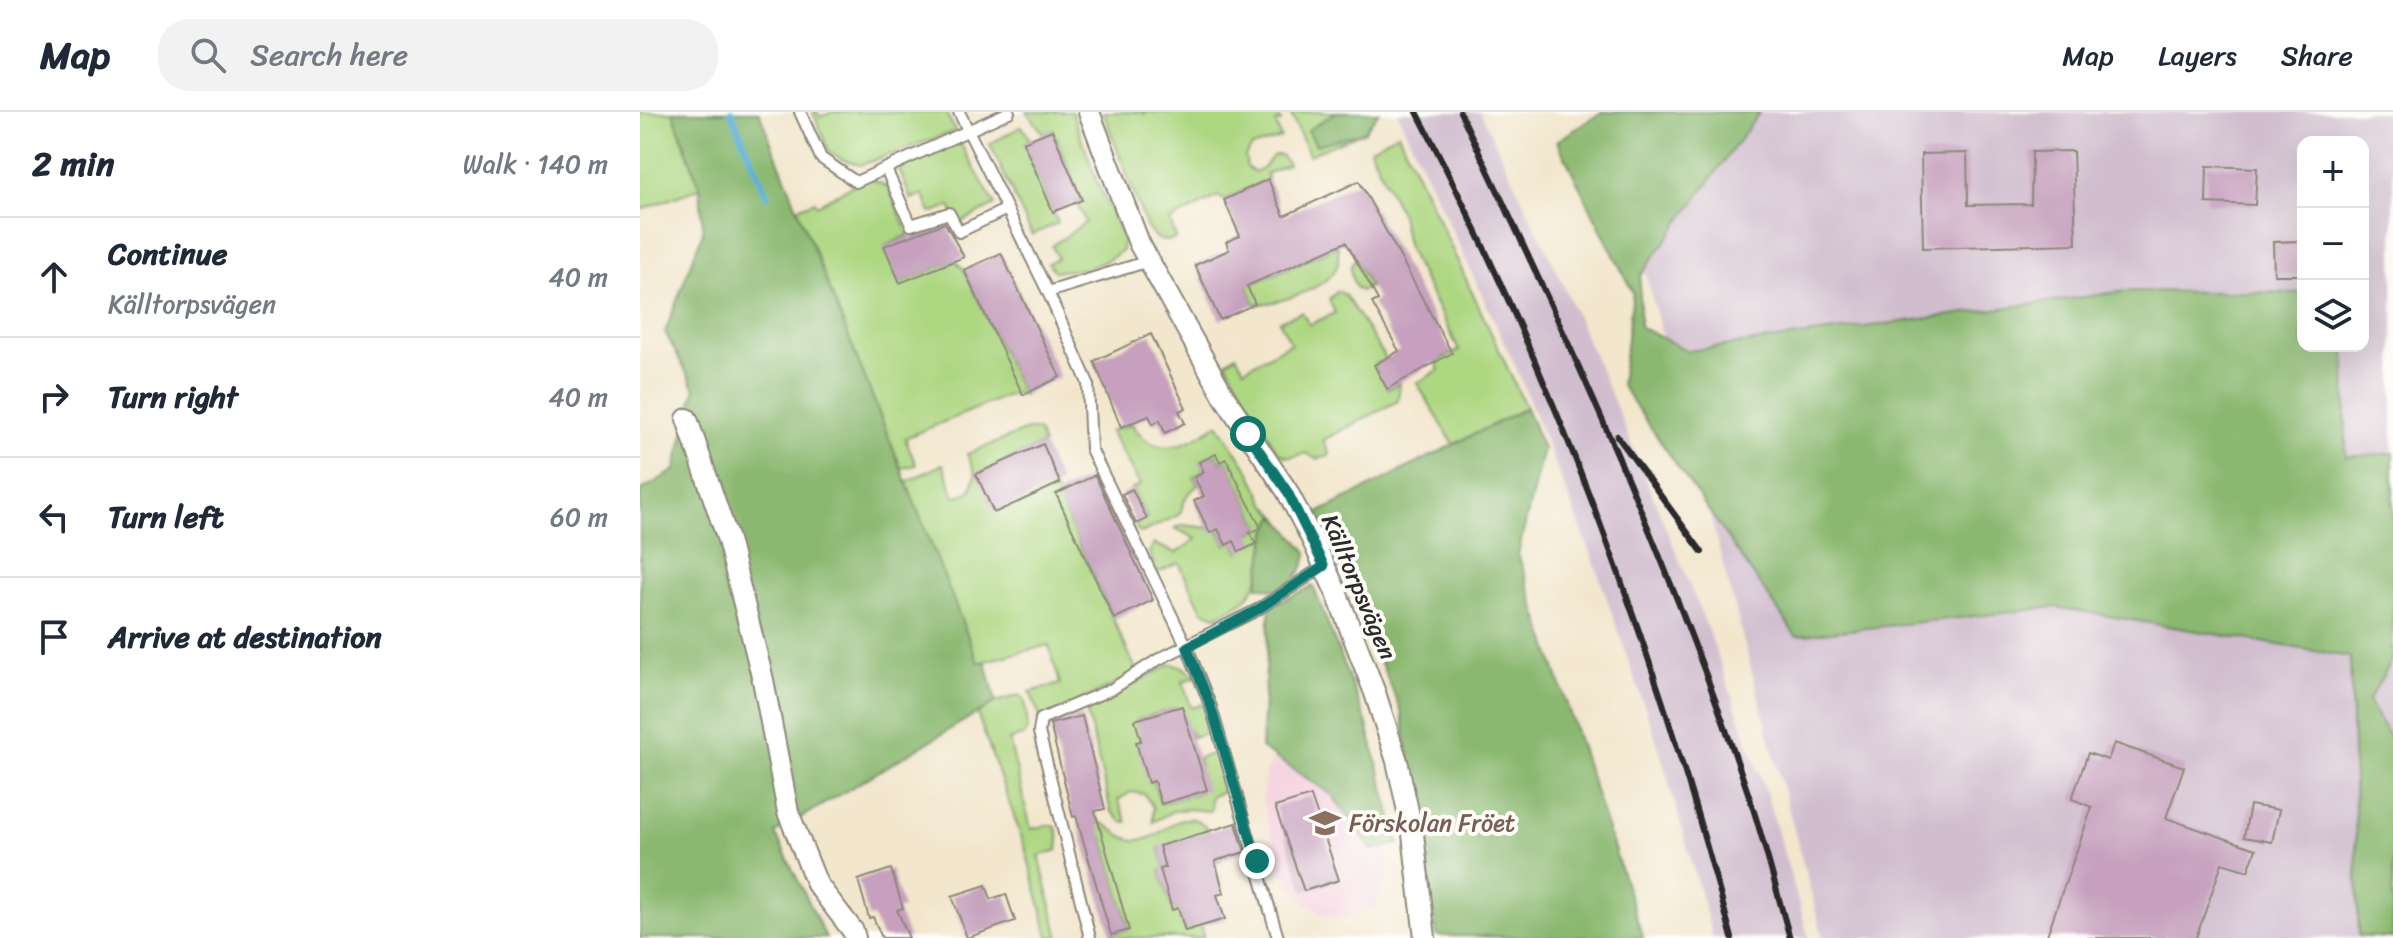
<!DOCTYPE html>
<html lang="en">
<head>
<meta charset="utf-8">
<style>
	:root { --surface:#fff; --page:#f2f2f3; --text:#1f2937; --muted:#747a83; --line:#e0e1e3 }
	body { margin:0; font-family:Sriracha,sans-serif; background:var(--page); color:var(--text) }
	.controls { position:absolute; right:24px; top:24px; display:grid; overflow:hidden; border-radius:16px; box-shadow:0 8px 32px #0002 }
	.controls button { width:72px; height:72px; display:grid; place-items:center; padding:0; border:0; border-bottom:2px solid var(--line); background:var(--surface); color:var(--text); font:40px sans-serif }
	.stop { position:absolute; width:24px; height:24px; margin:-18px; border:6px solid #0f766e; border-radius:50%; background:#fff }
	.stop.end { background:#0f766e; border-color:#fff; box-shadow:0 2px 8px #0008 }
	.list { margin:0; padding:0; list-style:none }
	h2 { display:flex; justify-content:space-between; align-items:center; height:104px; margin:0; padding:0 32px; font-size:34px }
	h2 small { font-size:26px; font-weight:400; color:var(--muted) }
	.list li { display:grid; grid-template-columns:52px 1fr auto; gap:24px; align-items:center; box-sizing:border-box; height:120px; padding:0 32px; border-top:2px solid var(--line) }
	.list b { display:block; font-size:30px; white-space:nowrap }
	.list p { margin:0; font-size:26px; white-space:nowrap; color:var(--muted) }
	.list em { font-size:26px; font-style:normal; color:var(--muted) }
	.icon { flex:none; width:44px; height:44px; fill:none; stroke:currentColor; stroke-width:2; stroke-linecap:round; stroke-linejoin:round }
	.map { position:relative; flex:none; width:1753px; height:826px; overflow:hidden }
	header { display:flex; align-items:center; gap:48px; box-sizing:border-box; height:112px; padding:0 40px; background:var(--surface); border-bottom:2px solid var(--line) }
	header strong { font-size:38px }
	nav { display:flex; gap:44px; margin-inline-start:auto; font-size:28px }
	.search { width:560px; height:72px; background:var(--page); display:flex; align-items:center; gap:20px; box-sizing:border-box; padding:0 28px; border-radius:32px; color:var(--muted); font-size:30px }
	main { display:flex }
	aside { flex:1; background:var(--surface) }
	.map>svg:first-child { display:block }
	.built { fill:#f4cfde }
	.industrial { fill:#d0bdce; fill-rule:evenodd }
	.green { fill:#aed782; stroke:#6c8156; stroke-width:2 }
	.forest { fill:#8ab870; stroke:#5a724e; stroke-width:2 }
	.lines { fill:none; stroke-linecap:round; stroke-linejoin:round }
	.stream { stroke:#56b0d4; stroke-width:7 }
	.building { fill:#c6a0be }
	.lane-casing { stroke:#8e887c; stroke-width:14 }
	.street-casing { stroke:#8e887c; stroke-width:24 }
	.lane { stroke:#fff; stroke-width:10 }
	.street { stroke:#fff; stroke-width:20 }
	.rail { stroke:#2b2b2b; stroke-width:6 }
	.route { stroke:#0f766e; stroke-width:10 }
	.labels { text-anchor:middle; stroke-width:8; stroke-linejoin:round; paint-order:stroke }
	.street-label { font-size:24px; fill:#2b2b2b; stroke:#fdfcf7 }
	.education-label { font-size:24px; fill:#785e54; stroke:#fdfcf7; text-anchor:start }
</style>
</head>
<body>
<header>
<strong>Map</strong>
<div class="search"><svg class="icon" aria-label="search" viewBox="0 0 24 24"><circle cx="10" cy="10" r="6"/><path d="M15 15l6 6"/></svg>Search here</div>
<nav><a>Map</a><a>Layers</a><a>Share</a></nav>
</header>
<main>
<aside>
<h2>2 min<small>Walk · 140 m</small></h2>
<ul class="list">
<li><svg class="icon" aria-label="ahead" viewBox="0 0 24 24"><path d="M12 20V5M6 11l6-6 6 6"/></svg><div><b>Continue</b><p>Källtorpsvägen</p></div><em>40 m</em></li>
<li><svg class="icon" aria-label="right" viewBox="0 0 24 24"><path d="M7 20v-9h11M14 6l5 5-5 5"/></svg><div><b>Turn right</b></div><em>40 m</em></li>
<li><svg class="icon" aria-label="left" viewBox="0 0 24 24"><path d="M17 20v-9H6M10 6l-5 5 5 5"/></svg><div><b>Turn left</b></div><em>60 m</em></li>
<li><svg class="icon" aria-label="arrive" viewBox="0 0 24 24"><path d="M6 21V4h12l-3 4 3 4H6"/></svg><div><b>Arrive at destination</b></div></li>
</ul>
</aside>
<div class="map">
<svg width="1753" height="826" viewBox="0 0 1753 826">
	<rect width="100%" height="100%" fill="#fdfcf7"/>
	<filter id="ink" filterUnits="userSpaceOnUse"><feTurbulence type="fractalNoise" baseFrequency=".0125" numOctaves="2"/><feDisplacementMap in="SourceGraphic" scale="16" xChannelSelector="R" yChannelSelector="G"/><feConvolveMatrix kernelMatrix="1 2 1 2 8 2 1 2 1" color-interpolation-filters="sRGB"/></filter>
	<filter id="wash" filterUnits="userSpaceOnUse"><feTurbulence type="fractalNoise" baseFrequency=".006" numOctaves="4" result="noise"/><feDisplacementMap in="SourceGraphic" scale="32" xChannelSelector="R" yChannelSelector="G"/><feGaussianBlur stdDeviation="1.8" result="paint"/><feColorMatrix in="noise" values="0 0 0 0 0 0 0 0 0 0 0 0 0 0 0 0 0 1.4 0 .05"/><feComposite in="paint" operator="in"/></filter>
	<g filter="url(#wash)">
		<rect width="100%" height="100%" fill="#f2e6cc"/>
		<path class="built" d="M645 637 738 688 750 740 748 768 735 795 707 807 681 801 666 792 638 755 622 687 626 661 632 649Z"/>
		<g class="industrial">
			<path d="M757 0H840L918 161 975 292 1069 520 1125 677 1169 826H1073L1019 636 951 441 877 258Z"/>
			<path d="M1114 0H1753V826H1183L1004 156ZM1663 30H1723V234H1663Z"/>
		</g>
		<g class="green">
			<path d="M0 0H33L60 76 0 98Z"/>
			<path d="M173 0H178L180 5 192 0H306L315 19 221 53 201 47 189 39Z"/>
			<path d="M387 0H432L458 72 483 126 482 138C463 155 439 159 414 159L408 151 418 146 412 134 446 110 436 91 442 88 413 18 404 22Z"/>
			<path d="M463 0H503L504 2 509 0H637L641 10H635L641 26 612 35 605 44 607 55 614 60 622 57 634 43H641L648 52 626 62 628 67 584 88 578 84 530 109 536 126C523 133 514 127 507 116Z"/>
			<path d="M650 0H739L724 20 669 43Z"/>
			<path d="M382 14 390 27 384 31 418 111 392 123 350 32Z"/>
			<path d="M758 21 886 296 814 333 777 271 799 258 796 250 819 238 768 137 761 103 730 37Z"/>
			<path d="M319 29 355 93 318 112 310 94 291 101 283 82 271 87 259 57Z"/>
			<path d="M228 65 248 75 269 123 245 134 260 171 315 148 324 158 383 283 373 281 265 326 276 353 261 356 157 96 175 89 177 93Z"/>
			<path d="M698 134C698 140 699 148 697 154 688 177 638 192 615 192L607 174Z"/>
			<path d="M715 147 730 175 721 179 716 176C712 166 707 155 715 147Z"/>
			<path d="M698 179 705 183 746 247 734 253 748 277 760 271 758 289 683 328 690 343 676 347 666 341C655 344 646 348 637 339L586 250 596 243 604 257 651 231 639 209 662 200 669 213 695 201 689 187Z"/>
			<path d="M492 312C517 351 548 332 578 312L609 358 625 391 636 403C609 449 640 479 575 504L562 498 539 451 517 461 509 440 514 432 536 441 556 427 535 416 543 413 578 417 586 433 594 429 599 440 610 421 621 416 586 348 580 350 576 342 560 350 564 360 554 365 558 373 547 383 539 403 501 421 497 418 496 412 507 406 492 377 500 373 470 319Z"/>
			<path d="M387 318H398L403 332 337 362 413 374 498 562 401 607 390 580 420 572 409 533 338 551 266 370 303 352 315 385 330 380 336 362 327 342Z"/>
			<path d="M531 552 543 555 556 565 543 569 551 596 564 592 571 621 552 625 549 618 542 620 535 596 496 608 501 629 497 630 521 692 560 680 554 656 560 654 558 646 579 640 590 676 570 685 571 696 569 699 548 697 533 699 513 710V695L504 682 491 680 478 688 487 710H482L471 699 446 597Z"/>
			<path d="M380 583 385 589 388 617 383 624 369 628 391 717 409 713 416 715 419 726 418 738 399 744 419 826H409L385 735 337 601 356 590Z"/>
			<path d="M453 708C471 711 480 729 498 728 512 728 520 720 531 713 562 692 574 726 581 748L575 750 519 735 525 756 520 758 532 797 538 796 545 818 562 813 563 826H473L471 823 489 817 464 729Z"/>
		</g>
		<g class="forest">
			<path d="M33 0H119L338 550H346L356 590 135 721 186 826H0V379L35 358 55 277 25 220 63 120 60 76Z"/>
			<path d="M696 0H739L724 20 676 33 668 18Z"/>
			<path d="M962 0H1120L1000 164V215L1048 239 1487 179 1663 181V234H1705L1706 345 1753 341V547L1728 589 1753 631V826L1719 824 1710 545 1415 495 1156 524 981 273 993 181 917 29Z"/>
			<path d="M886 296 903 337 878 442 1003 826 797 824 762 601 678 401Z"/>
			<path d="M636 403 667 440C667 453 654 473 639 477 633 478 624 475 618 474L628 417Z"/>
			<path d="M673 474 726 609 759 732 732 738 692 683 621 636 630 494Z"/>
		</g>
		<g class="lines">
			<path class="stream" d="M91 0 127 84"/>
		</g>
		<g id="blocks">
			<g class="building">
				<path d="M412 18 442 88 413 100 383 30Z"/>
				<path d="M1433 39 1436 132 1283 136 1281 42 1327 41 1328 93 1391 92 1392 40Z"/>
				<path d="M1567 54 1617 56 1615 93 1566 91Z"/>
				<path d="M628 67 644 104 719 69 812 241 747 277 734 253 759 239 732 191 738 188 706 130 607 174 615 192 580 208 555 153 589 138 586 130 600 124 584 88Z"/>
				<path d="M305 111 324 145 260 171 244 134Z"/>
				<path d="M1663 129V163H1634L1633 130Z"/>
				<path d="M361 141 420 265 383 283 324 158Z"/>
				<path d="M511 222 546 296 539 299 545 311 525 321 520 308 513 312 509 304 481 315 454 249Z"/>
				<path d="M403 332 420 371 354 401 336 362Z"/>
				<path d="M576 342 580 350 586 347 621 416 610 421 616 432 599 440 594 429 586 433 578 417 570 421 554 389 564 384 554 365 564 360 559 350Z"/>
				<path d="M455 363 513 488 474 507 416 382Z"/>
				<path d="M492 377 507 407 496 412 482 382Z"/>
				<path d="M542 594 567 678 521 692 514 669 508 671 496 630 501 629 495 608Z"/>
				<path d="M442 604 465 697 455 699 489 818 471 823 436 704 433 705 410 612Z"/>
				<path d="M1474 631 1544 655 1526 706 1616 737 1608 759 1582 751 1556 826H1406L1452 695 1432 687 1448 641 1468 648Z"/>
				<path d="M671 684 699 768 664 779 635 695Z"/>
				<path d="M1610 693 1639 698 1632 730 1604 725Z"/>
				<path d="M596 711 605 740 575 749 584 781 577 783 585 807 545 819 538 796 532 798 520 757 525 756 519 734Z"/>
				<path d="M251 757 263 796 257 798 269 826H242L233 805 229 806 218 768Z"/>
				<path d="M346 773 351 787 366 782 375 809 327 826 312 784Z"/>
			</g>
		</g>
	</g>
	<g filter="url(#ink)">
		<use href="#blocks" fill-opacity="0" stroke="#8e887c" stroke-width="2"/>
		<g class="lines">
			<defs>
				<g id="lane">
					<path d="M160 0 181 46 216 70 369 0"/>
					<path d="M319 0 408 180 448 271 451 337 547 535 571 595 638 826"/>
					<path d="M246 57 271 113 309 101 319 120 367 97"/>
					<path d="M408 180 509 149"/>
					<path d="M450 826 399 620 401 607 472 577 519 547 617 498 684 454"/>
				</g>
				<g id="street">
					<path d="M449 0 499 131 585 286 647 379 673 429 697 482 735 581 757 649 773 722 785 826"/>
					<path d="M47 307 88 428 123 568 148 700 177 772 213 819 215 826"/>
				</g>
			</defs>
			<use href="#lane" class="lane-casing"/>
			<use href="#street" class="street-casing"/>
			<use href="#lane" class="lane"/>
			<use href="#street" class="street"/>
			<g class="rail">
				<path d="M777 0C913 261 1017 542 1092 826"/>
				<path d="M820 0C927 222 1029 447 1108 681 1124 728 1136 778 1150 826"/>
				<path d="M977 324 1062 440"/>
			</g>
		</g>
	</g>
	<g class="lines" filter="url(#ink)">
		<path class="route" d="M608 322 647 379 684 454 617 498 547 535 571 595 617 749"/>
	</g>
	<defs>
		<symbol id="school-bare" viewBox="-9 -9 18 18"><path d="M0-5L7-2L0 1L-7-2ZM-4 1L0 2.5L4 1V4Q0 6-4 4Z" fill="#8d6e63" stroke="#fdfcf7" stroke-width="2.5" paint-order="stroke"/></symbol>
	</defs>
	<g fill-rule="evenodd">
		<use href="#school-bare" x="663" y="689" width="44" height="44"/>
	</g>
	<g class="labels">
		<g class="street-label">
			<text transform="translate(719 475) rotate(67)" y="8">Källtorpsvägen</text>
		</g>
		<g class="education-label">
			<text x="709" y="719">Förskolan Fröet</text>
		</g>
	</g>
</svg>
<div class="controls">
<button>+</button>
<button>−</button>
<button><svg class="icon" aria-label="layers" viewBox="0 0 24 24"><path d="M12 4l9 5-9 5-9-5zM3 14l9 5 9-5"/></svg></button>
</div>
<div class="stop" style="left:608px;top:322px"></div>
<div class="stop end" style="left:617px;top:749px"></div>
</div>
</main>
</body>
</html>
